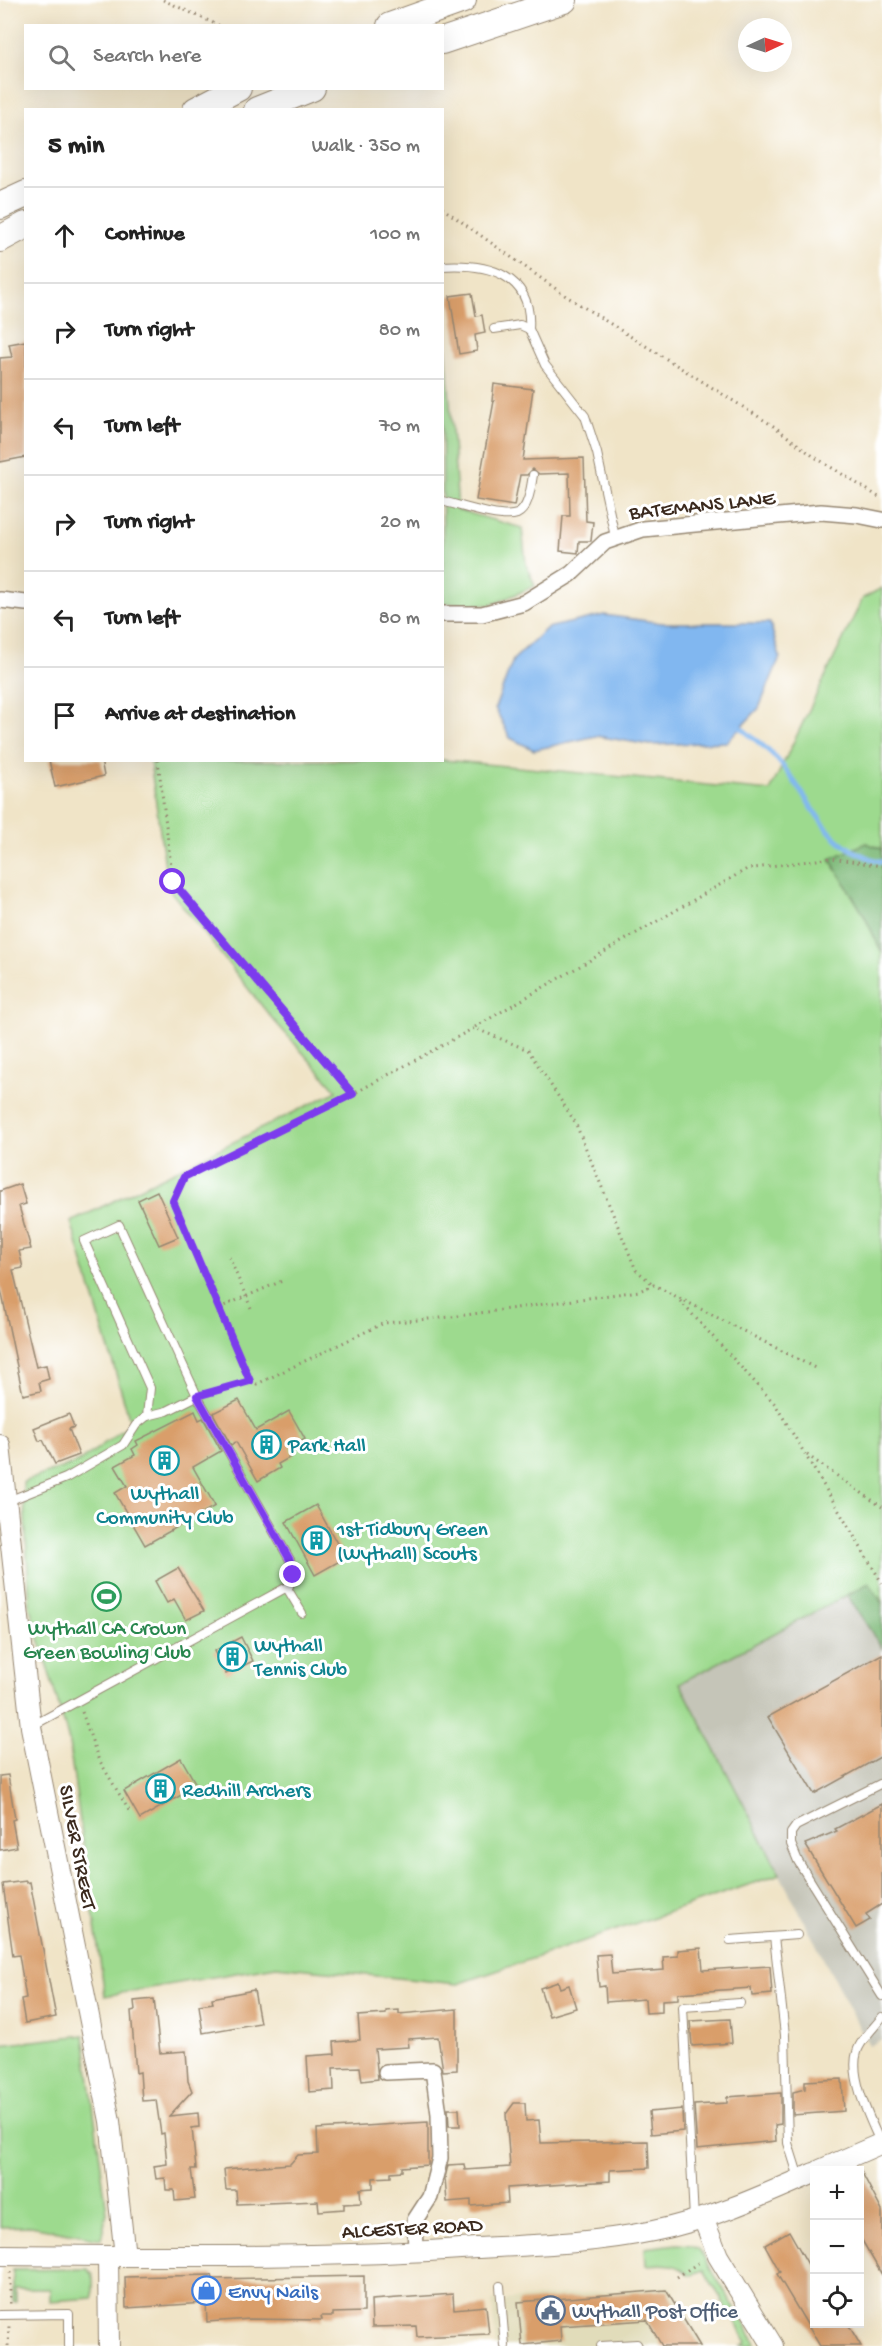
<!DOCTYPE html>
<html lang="en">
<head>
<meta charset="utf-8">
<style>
	:root { --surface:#fff; --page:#f6f6f6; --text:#222; --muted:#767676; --line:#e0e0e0 }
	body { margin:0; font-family:"Gochi Hand",sans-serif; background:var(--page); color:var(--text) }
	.controls { position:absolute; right:18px; bottom:18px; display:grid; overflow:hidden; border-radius:0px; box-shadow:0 6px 24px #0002 }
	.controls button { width:54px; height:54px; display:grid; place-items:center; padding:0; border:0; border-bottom:2px solid var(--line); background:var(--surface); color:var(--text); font:30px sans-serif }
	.compass { position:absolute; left:738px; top:18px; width:54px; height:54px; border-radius:50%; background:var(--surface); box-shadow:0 6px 24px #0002; rotate:86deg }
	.stop { position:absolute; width:18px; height:18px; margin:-14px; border:4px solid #7c3aed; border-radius:50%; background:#fff }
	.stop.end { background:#7c3aed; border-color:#fff; box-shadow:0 2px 6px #0008 }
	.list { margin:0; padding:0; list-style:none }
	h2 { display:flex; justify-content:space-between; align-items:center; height:78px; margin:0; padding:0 24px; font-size:26px }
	h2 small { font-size:20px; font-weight:400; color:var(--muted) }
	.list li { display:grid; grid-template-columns:39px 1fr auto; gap:18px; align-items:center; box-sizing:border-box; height:96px; padding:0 24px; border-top:2px solid var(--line) }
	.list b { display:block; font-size:22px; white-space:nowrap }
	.list em { font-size:20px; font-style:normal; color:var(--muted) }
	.icon { flex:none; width:33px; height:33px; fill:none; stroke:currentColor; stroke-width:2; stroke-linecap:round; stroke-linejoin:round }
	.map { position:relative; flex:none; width:882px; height:2346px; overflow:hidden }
	.search { position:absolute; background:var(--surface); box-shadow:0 6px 24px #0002; left:24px; top:24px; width:420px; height:66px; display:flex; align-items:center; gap:15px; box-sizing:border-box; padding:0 21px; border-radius:0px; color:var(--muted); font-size:22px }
	.panel { position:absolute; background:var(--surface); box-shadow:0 6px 24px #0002; left:24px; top:108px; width:420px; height:654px; border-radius:0px }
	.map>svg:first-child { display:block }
	.built { fill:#e1dcba }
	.industrial { fill:#c5c5b8 }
	.green { fill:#9dda8e; stroke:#6c8256; stroke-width:1.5 }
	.forest { fill:#7eba79; stroke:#5c724c; stroke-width:1.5 }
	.water { fill:#81b7f0; stroke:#5e7087; stroke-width:1.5 }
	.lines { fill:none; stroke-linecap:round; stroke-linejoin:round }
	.stream { stroke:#81b7f0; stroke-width:5 }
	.building { fill:#d99e6b }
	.service-casing { stroke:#968772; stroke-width:10 }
	.minor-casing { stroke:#968772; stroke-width:18 }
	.tertiary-casing { stroke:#968772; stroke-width:22 }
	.trunk-casing { stroke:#968772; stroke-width:28 }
	.path { stroke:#968772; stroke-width:3; stroke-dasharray:1.5 4.5; stroke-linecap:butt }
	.service { stroke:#fff; stroke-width:8 }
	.minor { stroke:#fff; stroke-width:15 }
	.tertiary { stroke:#fff; stroke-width:20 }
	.trunk { stroke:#fff; stroke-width:26 }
	.route { stroke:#7c3aed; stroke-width:8 }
	.labels { text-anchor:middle; stroke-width:6; stroke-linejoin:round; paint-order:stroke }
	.street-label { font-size:21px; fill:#3b2a1e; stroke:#fff }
	.culture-label { font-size:21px; fill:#0d838f; stroke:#fff; text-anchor:start }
	.leisure-label { font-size:21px; fill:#27864d; stroke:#fff }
	.shop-label { font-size:21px; fill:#366cbe; stroke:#fff; text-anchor:start }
	.service-label { font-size:21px; fill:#4e5e75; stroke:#fff; text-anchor:start }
</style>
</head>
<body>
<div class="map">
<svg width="882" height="2346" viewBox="0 0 882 2346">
	<rect width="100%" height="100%" fill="#fff"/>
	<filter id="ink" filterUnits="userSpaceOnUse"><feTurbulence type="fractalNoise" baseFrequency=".0167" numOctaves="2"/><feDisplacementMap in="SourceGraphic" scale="12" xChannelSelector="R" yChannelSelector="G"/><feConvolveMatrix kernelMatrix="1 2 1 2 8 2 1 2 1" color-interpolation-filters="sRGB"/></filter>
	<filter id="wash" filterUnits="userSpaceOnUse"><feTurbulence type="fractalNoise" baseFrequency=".008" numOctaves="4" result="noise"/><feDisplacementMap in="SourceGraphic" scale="24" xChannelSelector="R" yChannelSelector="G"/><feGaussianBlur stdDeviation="1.35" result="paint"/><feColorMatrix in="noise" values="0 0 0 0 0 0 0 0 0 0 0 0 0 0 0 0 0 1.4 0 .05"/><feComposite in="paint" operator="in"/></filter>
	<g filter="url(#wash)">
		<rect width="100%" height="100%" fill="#f0e4c7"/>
		<path class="built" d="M669 2286 705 2346H496L492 2301Z"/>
		<path class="industrial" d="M847 1595 882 1648V2039L869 2046 680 1683Z"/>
		<g class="green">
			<path d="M445 336 458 510 522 528 526 564 535 586 491 605 443 603 442 337Z"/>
			<path d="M882 588V849L866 843 864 915 882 953V1603L868 1584 680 1683 780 1874 458 1984 276 1966 105 1996 68 1737 30 1608 23 1482 80 1461 131 1424 71 1222 337 1091 270 1016 168 888 150 761 443 760 770 791 863 598Z"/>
			<path d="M84 2035 107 2213 101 2239 31 2226 0 2227V2045Z"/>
			<path d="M677 2244 691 2245 699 2249 755 2341V2346H742L747 2342 704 2270 689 2275C678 2262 662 2264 646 2265L645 2248Z"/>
			<path d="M88 2269 93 2275V2298L50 2301V2289H16V2302H13V2270Z"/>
		</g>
		<g class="forest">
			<path d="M866 843 882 849V953L864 915 830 859Z"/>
			<path d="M869 1583 882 1603V1648L847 1595Z"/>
		</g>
		<path class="water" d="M604 615 662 623H770L780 657 759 708 727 742 650 745 596 736 534 750 510 738 495 708 513 660 547 628Z"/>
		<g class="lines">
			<path class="stream" d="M741 728C751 736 763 745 773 755 814 797 818 846 882 862"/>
		</g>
		<g id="blocks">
			<g class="building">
				<path d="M472 293 476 316 482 315 485 333 475 335 477 351 459 354 450 296Z"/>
				<path d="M26 341V457L0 462V358L12 357 9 344Z"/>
				<path d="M494 384 533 389 523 460 584 458 586 521 593 522 591 541H579L578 553 560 551 563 516H570L569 473 539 474 533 469 527 475H520L514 506 476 500 494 401H492Z"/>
				<path d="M49 760H101L104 776 55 787Z"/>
				<path d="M20 1184 26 1204 19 1206 31 1249 19 1251 23 1268 13 1270 36 1367 46 1365 49 1379 39 1382 41 1391 23 1395 0 1285V1191Z"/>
				<path d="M157 1191 178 1237 159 1245 138 1200Z"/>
				<path d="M239 1400 256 1430 289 1411 305 1439 290 1448 294 1455 278 1464 280 1468 258 1481 236 1442 231 1445 213 1413Z"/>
				<path d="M195 1411 199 1420 203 1418 221 1451 193 1467 215 1506 145 1545 115 1493 127 1486 115 1466 135 1455 132 1449 138 1445 136 1441Z"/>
				<path d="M69 1414 74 1427 69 1429 79 1455 55 1464 43 1440 39 1441 34 1428Z"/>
				<path d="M316 1505 345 1558 315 1575 286 1522Z"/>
				<path d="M178 1568 204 1611 186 1620 174 1599 167 1603 155 1581Z"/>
				<path d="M241 1637 253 1661 226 1674 214 1651Z"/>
				<path d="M882 1654V1756L814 1794 768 1717Z"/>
				<path d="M181 1758 197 1786 140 1819 124 1791Z"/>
				<path d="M8 1775 15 1819 12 1820 17 1847 0 1850V1776Z"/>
				<path d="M882 1804V1904L866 1914 870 1920 856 1928 805 1844 837 1831 835 1829Z"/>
				<path d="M26 1881V1883L30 1882 56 2017 25 2023 21 1999 26 1998 19 1955 13 1956 3 1884Z"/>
				<path d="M701 1948 703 1970 770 1966 772 1994 752 1996 751 1988 678 1993V1999L662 2000V2012L646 2013 645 1999 606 2002 605 1986 599 1987 596 1955 610 1954 612 1974 664 1970 663 1957 678 1956V1950Z"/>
				<path d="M558 1982 560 1988 569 1985 576 2008 549 2016 540 1988Z"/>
				<path d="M254 1990 260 2023 203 2033 199 2005 213 2003 212 1998Z"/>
				<path d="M154 1999 160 2053 186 2051 188 2081 192 2091 169 2116 198 2113 199 2127 192 2128 196 2169H191L195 2199 175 2201 174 2190H166L165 2178 156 2179 154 2166 167 2164 164 2133 161 2134 156 2100 142 2101 140 2072 136 2073 131 2011 135 2010 134 2001Z"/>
				<path d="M457 2009V2070L443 2071 438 2037 408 2039 409 2047 375 2049 378 2079 362 2081 360 2067 333 2068 334 2090 309 2092 307 2056 335 2054 334 2042 360 2040 358 2016 386 2014V2011L399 2010V2014Z"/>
				<path d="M730 2019 732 2043 692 2046 690 2021Z"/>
				<path d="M842 2079 844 2111 793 2115V2092L805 2089V2081Z"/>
				<path d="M781 2093V2124L775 2125 776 2141 697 2149 694 2105 727 2103V2097Z"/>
				<path d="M514 2103H525L526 2121 539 2120 541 2143 648 2141 649 2168 610 2170V2181L507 2188 508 2203 471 2206V2200L447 2202 445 2178 448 2165 464 2164 465 2170 510 2167 506 2114Z"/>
				<path d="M448 2109H459L460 2126H449Z"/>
				<path d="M682 2109 683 2131 651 2134 649 2112Z"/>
				<path d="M428 2122V2165L402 2167V2171L391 2172V2177L373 2178V2188L360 2189 361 2203 344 2204V2209L319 2211 318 2201 237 2204 236 2190H226L224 2169 290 2164 298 2155 318 2154 317 2129Z"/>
				<path d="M860 2169 882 2211V2275L860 2237Z"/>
				<path d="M789 2231 814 2275V2324H848L861 2346H820L777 2274 780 2272 765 2245Z"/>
				<path d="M212 2275 213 2279 364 2276V2312L333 2313V2316H321L322 2320 250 2319 207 2322 206 2303 126 2308 125 2277Z"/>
				<path d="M666 2290 700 2346H662L647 2320 560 2326 561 2341 522 2345 518 2302Z"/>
				<path d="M453 2294 454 2309 486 2306 489 2334 417 2337 416 2326 372 2327 371 2300Z"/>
			</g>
		</g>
	</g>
	<g filter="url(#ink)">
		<use href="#blocks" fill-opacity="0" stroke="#968772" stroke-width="1.5"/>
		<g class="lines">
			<defs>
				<g id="service">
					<path d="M442 266C489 263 533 275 529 329"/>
					<path d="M494 329 520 325 529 329 545 365 585 416 597 453 615 537"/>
					<path d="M442 501C459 505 502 520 517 514 529 509 531 486 533 475"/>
					<path d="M8 1501 66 1478 123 1445 136 1425 147 1416 167 1411 197 1396"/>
					<path d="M287 1588 302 1613"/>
					<path d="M32 1726 289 1586 293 1575 290 1560 197 1396 119 1225 84 1241 150 1388 147 1416"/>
					<path d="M882 1783 796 1826 791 1833V1844L798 1861 882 1996"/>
					<path d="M774 1937 785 2035 788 2143 799 2178"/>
					<path d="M730 1940 797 1935"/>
					<path d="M880 2142C870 2119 849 2077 857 2052 860 2040 875 2027 882 2017"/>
					<path d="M694 2219 683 2007 740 2003"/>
					<path d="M500 2286 505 2346"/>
					<path d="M0 2315 69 2314V2346"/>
					<path d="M601 2346 637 2344 638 2346"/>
				</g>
				<g id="minor">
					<path d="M0 600 26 603"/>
					<path d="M442 614H482L524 603 571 574 605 542 643 529 821 512 857 515 882 520"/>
					<path d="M386 2072 433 2070 439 2114 440 2158 430 2197 415 2220 416 2252"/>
				</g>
				<g id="tertiary">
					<path d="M0 1445 31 1727 110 2121 125 2256"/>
					<path d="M820 2170 882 2143"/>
					<path d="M703 2218 718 2256 773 2346"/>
					<path d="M0 2255C159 2256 318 2259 476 2248 535 2245 595 2243 653 2231 709 2220 762 2196 814 2173"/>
					<path d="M108 2256 109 2346"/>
				</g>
				<g id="trunk">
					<path d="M390 26 463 0"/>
					<path d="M442 41 564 0"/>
					<path d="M196 110 238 88"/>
					<path d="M257 110 312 88"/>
					<path d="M0 206 26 194"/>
					<path d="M0 239 26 225"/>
				</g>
			</defs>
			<use href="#service" class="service-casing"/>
			<use href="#minor" class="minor-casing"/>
			<use href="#tertiary" class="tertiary-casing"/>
			<use href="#trunk" class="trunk-casing"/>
			<g class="path">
				<path d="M163 0 220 26"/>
				<path d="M442 208 566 296 775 427 813 456 882 499"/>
				<path d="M158 760 173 882 353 1094"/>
				<path d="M475 1027 747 869 832 858 882 866"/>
				<path d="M229 1257 251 1308"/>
				<path d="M680 1301 775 1404 882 1583"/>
				<path d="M219 1308 282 1281"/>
				<path d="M250 1381 173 1201 185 1177 353 1094 474 1028 528 1050 575 1122 636 1270 654 1285"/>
				<path d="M210 1392 250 1381 257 1384 384 1323 451 1317 639 1291 654 1285 815 1368"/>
				<path d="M807 1455 882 1507"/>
				<path d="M82 1712 98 1758 131 1814"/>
				<path d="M10 2272V2304"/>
				<path d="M677 2277 701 2261"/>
				<path d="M8 2346 9 2326"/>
			</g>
			<use href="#service" class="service"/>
			<use href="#minor" class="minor"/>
			<use href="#tertiary" class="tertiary"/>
			<use href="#trunk" class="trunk"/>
		</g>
	</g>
	<g class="lines" filter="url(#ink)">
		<path class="route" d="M173 882 353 1094 184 1177 173 1201 250 1381 197 1396 290 1560 293 1575"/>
	</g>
	<defs>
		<symbol id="building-ring" viewBox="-11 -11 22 22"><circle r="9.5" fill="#fff" stroke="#0f9aa8" stroke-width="1.5"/><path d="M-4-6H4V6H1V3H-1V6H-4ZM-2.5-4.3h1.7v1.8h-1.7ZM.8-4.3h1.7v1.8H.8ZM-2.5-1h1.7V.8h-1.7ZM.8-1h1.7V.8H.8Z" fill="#0f9aa8"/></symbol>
		<symbol id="stadium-ring" viewBox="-11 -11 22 22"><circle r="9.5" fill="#fff" stroke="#2e9e5b" stroke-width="1.5"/><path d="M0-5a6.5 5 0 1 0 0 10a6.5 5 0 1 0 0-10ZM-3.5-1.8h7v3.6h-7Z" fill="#2e9e5b"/></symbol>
		<symbol id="shop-ring" viewBox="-11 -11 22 22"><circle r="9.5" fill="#fff" stroke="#3f7fe0" stroke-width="1.5"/><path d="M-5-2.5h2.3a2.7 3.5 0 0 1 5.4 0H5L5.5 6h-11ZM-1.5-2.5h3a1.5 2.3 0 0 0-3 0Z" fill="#3f7fe0"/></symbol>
		<symbol id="civic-ring" viewBox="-11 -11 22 22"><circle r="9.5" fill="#fff" stroke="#5c6f8a" stroke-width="1.5"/><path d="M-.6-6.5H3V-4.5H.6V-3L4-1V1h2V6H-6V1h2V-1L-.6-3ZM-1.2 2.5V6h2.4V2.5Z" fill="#5c6f8a"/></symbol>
	</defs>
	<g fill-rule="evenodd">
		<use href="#building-ring" x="250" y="1428" width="33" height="33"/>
		<use href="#building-ring" x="148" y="1444" width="33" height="33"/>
		<use href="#building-ring" x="300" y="1524" width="33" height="33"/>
		<use href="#stadium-ring" x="90" y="1580" width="33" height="33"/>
		<use href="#building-ring" x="216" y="1640" width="33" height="33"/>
		<use href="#building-ring" x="144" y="1772" width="33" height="33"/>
		<use href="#shop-ring" x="190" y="2274" width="33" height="33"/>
		<use href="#civic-ring" x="534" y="2294" width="33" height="33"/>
	</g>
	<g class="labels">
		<g class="street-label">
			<text transform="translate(702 504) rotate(-6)" y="7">BATEMANS LANE</text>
			<text transform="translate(79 1847) rotate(79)" y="7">SILVER STREET</text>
			<text transform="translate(412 2227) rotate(-3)" y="7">ALCESTER ROAD</text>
		</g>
		<g class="culture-label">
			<text x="288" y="1451">Park Hall</text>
			<text x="165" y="1499" text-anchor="middle">Wythall<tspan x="165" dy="24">Community Club</tspan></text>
			<text x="337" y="1535">1st Tidbury Green<tspan x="337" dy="24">(Wythall) Scouts</tspan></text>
			<text x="254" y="1651">Wythall<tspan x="254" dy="24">Tennis Club</tspan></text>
			<text x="182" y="1796">Redhill Archers</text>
		</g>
		<g class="leisure-label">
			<text x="107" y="1634">Wythall CA Crown<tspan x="107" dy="24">Green Bowling Club</tspan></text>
		</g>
		<g class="shop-label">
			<text x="228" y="2298">Envy Nails</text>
		</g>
		<g class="service-label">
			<text x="572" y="2317">Wythall Post Office</text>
		</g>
	</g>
</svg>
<div class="controls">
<button>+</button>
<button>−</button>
<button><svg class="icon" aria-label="locate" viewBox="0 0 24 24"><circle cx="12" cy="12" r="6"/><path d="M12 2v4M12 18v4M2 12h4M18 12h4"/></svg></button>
</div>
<svg class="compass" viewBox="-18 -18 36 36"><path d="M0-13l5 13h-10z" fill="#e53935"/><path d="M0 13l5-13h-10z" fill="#767676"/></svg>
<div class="stop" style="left:173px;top:882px"></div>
<div class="stop end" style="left:293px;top:1575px"></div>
<div class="search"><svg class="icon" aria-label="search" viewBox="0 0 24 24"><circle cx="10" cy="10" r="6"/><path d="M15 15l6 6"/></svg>Search here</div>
<section class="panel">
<h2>5 min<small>Walk · 350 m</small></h2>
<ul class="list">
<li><svg class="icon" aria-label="ahead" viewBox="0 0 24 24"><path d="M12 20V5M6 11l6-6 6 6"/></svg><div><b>Continue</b></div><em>100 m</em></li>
<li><svg class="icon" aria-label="right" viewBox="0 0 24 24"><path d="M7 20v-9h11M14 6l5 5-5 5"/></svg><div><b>Turn right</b></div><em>80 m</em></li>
<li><svg class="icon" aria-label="left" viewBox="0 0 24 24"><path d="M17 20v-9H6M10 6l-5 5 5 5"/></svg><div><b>Turn left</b></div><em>70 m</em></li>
<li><svg class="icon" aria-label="right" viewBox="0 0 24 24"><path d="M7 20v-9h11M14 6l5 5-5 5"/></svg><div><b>Turn right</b></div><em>20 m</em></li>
<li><svg class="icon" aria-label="left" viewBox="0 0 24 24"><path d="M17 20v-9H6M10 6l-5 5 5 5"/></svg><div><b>Turn left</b></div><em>80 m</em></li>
<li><svg class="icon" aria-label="arrive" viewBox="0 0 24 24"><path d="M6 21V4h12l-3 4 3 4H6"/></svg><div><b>Arrive at destination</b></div></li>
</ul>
</section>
</div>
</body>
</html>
